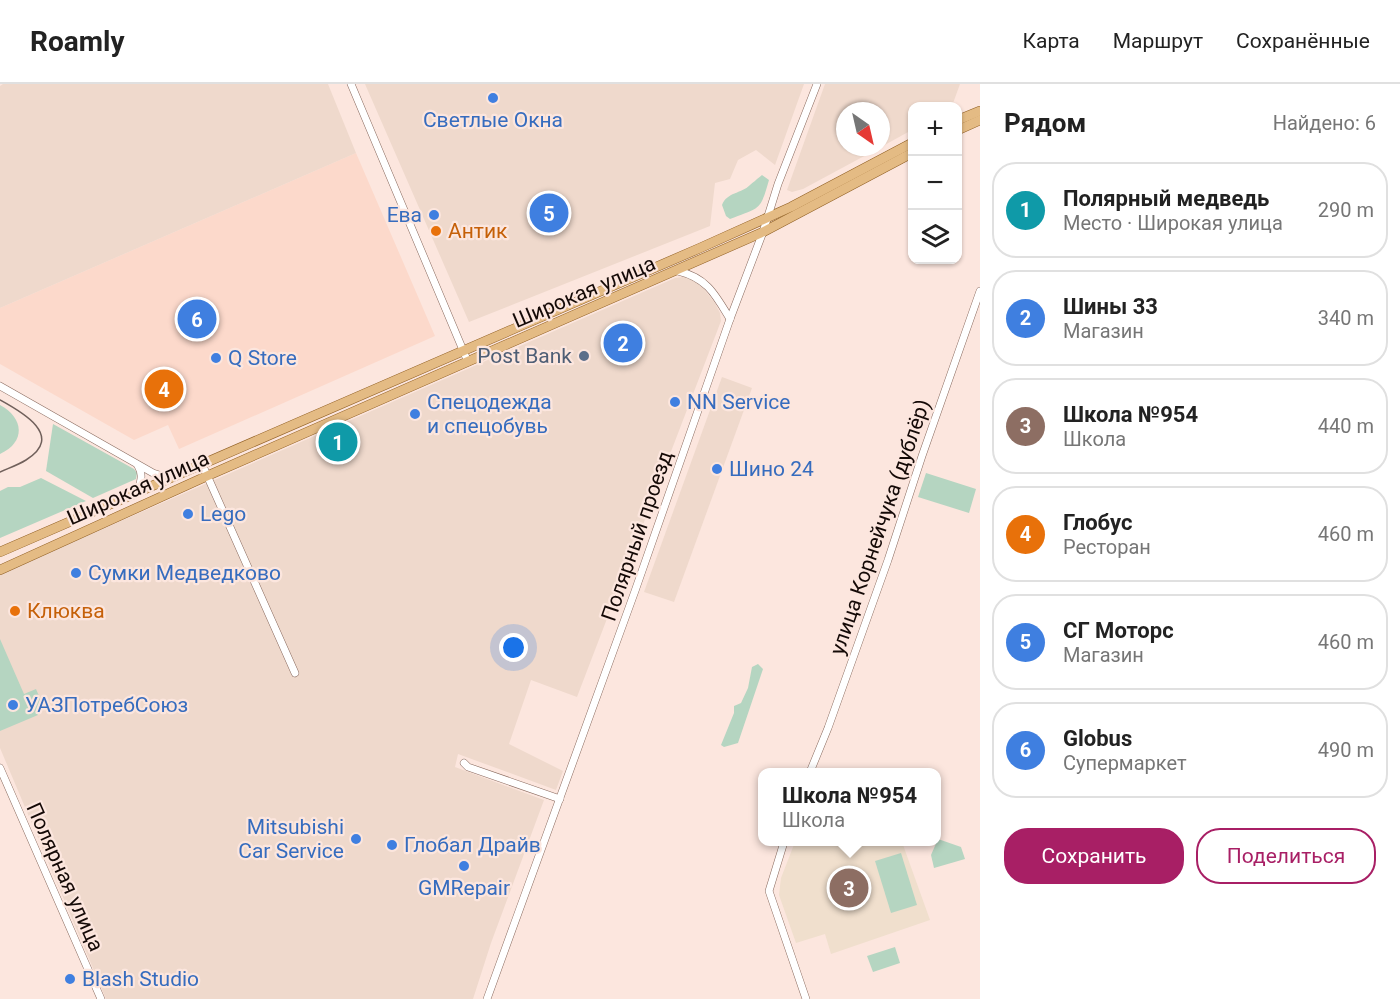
<!DOCTYPE html>
<html lang="ru">
<head>
<meta charset="utf-8">
<style>
	:root { --surface:#fff; --page:#f2f2f2; --text:#222; --muted:#767676; --line:#e0e0e0; --accent:#a81f65 }
	body { margin:0; font-family:Roboto,sans-serif; background:var(--page); color:var(--text) }
	.controls { position:absolute; right:18px; top:18px; display:grid; overflow:hidden; border-radius:12px; box-shadow:0 2px 4px #0004 }
	.controls button { width:54px; height:54px; display:grid; place-items:center; padding:0; border:0; border-bottom:2px solid var(--line); background:var(--surface); color:var(--text); font:30px sans-serif }
	.compass { position:absolute; left:836px; top:18px; width:54px; height:54px; border-radius:50%; background:var(--surface); box-shadow:0 2px 4px #0004; rotate:146deg }
	.you { position:absolute; left:514px; top:564px; width:21px; height:21px; margin:-15px; border:4px solid #fff; border-radius:50%; background:#1a73e8; box-shadow:0 0 0 9px #1a73e833 }
	.badge { display:grid; place-items:center; width:39px; height:39px; border-radius:50%; background:var(--accent); color:#fff; font-size:20px; font-weight:700 }
	.pin { position:absolute; translate:-50% -50%; border:3px solid #fff; box-shadow:0 2px 6px #0006 }
	.popup { position:absolute; left:758px; top:684px; width:183px; height:78px; box-sizing:border-box; display:grid; place-content:center; border-radius:12px; background:var(--surface); filter:drop-shadow(0 2px 4px #0005); font-size:20px; white-space:nowrap; color:var(--muted) }
	.popup b { font-size:22px; color:var(--text) }
	.popup::after { content:''; position:absolute; left:50%; top:100%; margin-left:-12px; border:12px solid transparent; border-top-color:var(--surface) }
	.list { margin:0; padding:0; list-style:none }
	h2 { display:flex; justify-content:space-between; align-items:center; height:78px; margin:0; padding:0 24px; font-size:26px }
	h2 small { font-size:20px; font-weight:400; color:var(--muted) }
	.list li { display:grid; grid-template-columns:39px 1fr auto; gap:18px; align-items:center; box-sizing:border-box; height:96px; margin:0 12px 12px; padding:0 12px; border:2px solid var(--line); border-radius:24px }
	.list b { display:block; font-size:22px; white-space:nowrap }
	.list p { margin:0; font-size:20px; white-space:nowrap; color:var(--muted) }
	.list em { font-size:20px; font-style:normal; color:var(--muted) }
	.actions { display:flex; gap:12px; padding:18px 24px }
	.actions a { flex:1; padding:14px 0; border:2px solid var(--accent); border-radius:24px; text-align:center; font-size:21px; color:var(--accent) }
	.actions .main { background:var(--accent); color:#fff }
	.icon { flex:none; width:33px; height:33px; fill:none; stroke:currentColor; stroke-width:2; stroke-linecap:round; stroke-linejoin:round }
	.map { position:relative; flex:none; width:980px; height:915px; overflow:hidden }
	header { display:flex; align-items:center; gap:36px; box-sizing:border-box; height:84px; padding:0 30px; background:var(--surface); border-bottom:2px solid var(--line) }
	header strong { font-size:28px }
	nav { display:flex; gap:33px; margin-inline-start:auto; font-size:21px }
	main { display:flex }
	aside { flex:1; background:var(--surface) }
	.map>svg:first-child { display:block }
	.built { fill:#fcd9cb }
	.industrial { fill:#efd9cc }
	.education { fill:#f0dfcd }
	.green { fill:#b5d5c1 }
	.lines { fill:none; stroke-linecap:round; stroke-linejoin:round }
	.minor-casing { stroke:#896a5e; stroke-width:8 }
	.major-casing { stroke:#905f23; stroke-width:10 }
	.minor { stroke:#fff; stroke-width:7 }
	.major { stroke:#e4bb84; stroke-width:9 }
	.tram { stroke:#70605b; stroke-width:1.5 }
	.shop-dot { fill:#3f7fe0; stroke:#fce6de; stroke-width:2 }
	.food-dot { fill:#e8710a; stroke:#fce6de; stroke-width:2 }
	.service-dot { fill:#5c6f8a; stroke:#fce6de; stroke-width:2 }
	.labels { text-anchor:middle; stroke-width:4.5; stroke-linejoin:round; paint-order:stroke }
	.shop-label { font-size:21px; fill:#366cbe; stroke:#fce6de; text-anchor:start }
	.food-label { font-size:21px; fill:#c56008; stroke:#fce6de; text-anchor:start }
	.street-label { font-size:21px; fill:#140906; stroke:#fce6de }
	.service-label { font-size:21px; fill:#4e5e75; stroke:#fce6de; text-anchor:end }
</style>
</head>
<body>
<header>
<strong>Roamly</strong>
<nav><a>Карта</a><a>Маршрут</a><a>Сохранённые</a></nav>
</header>
<main>
<div class="map">
<svg width="980" height="915" viewBox="0 0 980 915">
	<rect width="100%" height="100%" fill="#fce6de"/>
	<path class="built" d="M356 69 435 252 179 365 168 341 134 356 0 280V224Z"/>
	<g class="industrial">
		<path d="M3 0H328L356 69 0 224V2Z"/>
		<path d="M365 0H804L775 81 756 66 738 76 730 95 715 99 710 142 469 238Z"/>
		<path d="M825 0H960L952 22H912V40L910 47 881 63V27H845V63H881L803 105 792 108 787 106Z"/>
		<path d="M683 193 691 194 699 199 715 219 720 229 721 237 577 613 531 596 509 660 563 687 556 706 458 670 455 683 544 716 491 859 473 915H106L0 664V490L675 194Z"/>
		<path d="M722 293 752 304 674 518 644 508Z"/>
	</g>
	<path class="education" d="M795 758H902L930 836 831 870 825 850 796 859 779 811 781 794Z"/>
	<g class="green">
		<path d="M762 91 769 96C760 128 760 123 730 135L726 132 722 121C727 108 741 110 750 101 755 97 757 95 762 91Z"/>
		<path d="M0 321C24 334 26 358 0 370Z"/>
		<path d="M53 340 134 385 137 389 136 395 93 414 46 387Z"/>
		<path d="M926 389 976 405 969 429 918 413Z"/>
		<path d="M41 394 86 417 0 454V407L8 403H20Z"/>
		<path d="M0 555 24 610 36 605 42 619 37 628 38 631 0 647Z"/>
		<path d="M758 580 763 585 738 659 724 663 721 661 734 629V622L741 619 748 604 752 583Z"/>
		<path d="M938 755 961 763 965 775 934 784 931 771Z"/>
		<path d="M901 769 917 821 891 829 875 777Z"/>
		<path d="M895 863 900 879 873 888 867 872Z"/>
	</g>
	<g class="lines">
		<defs>
			<g id="minor">
				<path d="M351 0 468 278"/>
				<path d="M678 187C707 194 715 210 730 235"/>
				<path d="M0 302 153 389 169 394"/>
				<path d="M202 380 295 589"/>
				<path d="M132 408 139 404C141 396 143 390 138 382"/>
				<path d="M464 679 468 683 560 715"/>
				<path d="M0 684 101 915"/>
				<path d="M810 688 828 644 888 476 922 372 980 207"/>
				<path d="M784 758 769 807 806 915"/>
				<path d="M487 915 635 507 730 235 763 148 778 100 817 0"/>
			</g>
			<g id="major">
				<path d="M958 36 980 27"/>
				<path d="M958 46 980 36"/>
				<path d="M0 468 700 164 791 123 912 59"/>
				<path d="M0 486 207 392 763 148 912 69"/>
			</g>
		</defs>
		<use href="#minor" class="minor-casing"/>
		<use href="#major" class="major-casing"/>
		<use href="#minor" class="minor"/>
		<use href="#major" class="major"/>
		<path class="tram" d="M0 316C22 328 65 352 26 376 18 381 9 384 0 388"/>
	</g>
	<g class="shop-dot">
		<circle cx="493" cy="14" r="6"/>
		<circle cx="434" cy="131" r="6"/>
		<circle cx="216" cy="274" r="6"/>
		<circle cx="675" cy="318" r="6"/>
		<circle cx="415" cy="330" r="6"/>
		<circle cx="717" cy="385" r="6"/>
		<circle cx="188" cy="430" r="6"/>
		<circle cx="76" cy="489" r="6"/>
		<circle cx="13" cy="621" r="6"/>
		<circle cx="356" cy="755" r="6"/>
		<circle cx="392" cy="761" r="6"/>
		<circle cx="464" cy="782" r="6"/>
		<circle cx="70" cy="895" r="6"/>
	</g>
	<g class="food-dot">
		<circle cx="436" cy="147" r="6"/>
		<circle cx="15" cy="527" r="6"/>
	</g>
	<circle class="service-dot" cx="584" cy="272" r="6"/>
	<g class="labels">
		<g class="shop-label">
			<text x="493" y="43" text-anchor="middle">Светлые Окна</text>
			<text x="422" y="138" text-anchor="end">Ева</text>
			<text x="228" y="281">Q Store</text>
			<text x="427" y="325">Спецодежда<tspan x="427" dy="24">и спецобувь</tspan></text>
			<text x="687" y="325">NN Service</text>
			<text x="729" y="392">Шино 24</text>
			<text x="200" y="437">Lego</text>
			<text x="88" y="496">Сумки Медведково</text>
			<text x="25" y="628">УАЗПотребСоюз</text>
			<text x="344" y="750" text-anchor="end">Mitsubishi<tspan x="344" dy="24">Car Service</tspan></text>
			<text x="404" y="768">Глобал Драйв</text>
			<text x="464" y="811" text-anchor="middle">GMRepair</text>
			<text x="82" y="902">Blash Studio</text>
		</g>
		<g class="food-label">
			<text x="448" y="154">Антик</text>
			<text x="27" y="534">Клюква</text>
		</g>
		<g class="street-label">
			<text transform="translate(584 208) rotate(-23)" y="7">Широкая улица</text>
			<text transform="translate(138 404) rotate(-24)" y="7">Широкая улица</text>
			<text transform="translate(880 443) rotate(-71)" y="7">улица Корнейчука (дублёр)</text>
			<text transform="translate(637 452) rotate(-71)" y="7">Полярный проезд</text>
			<text transform="translate(65 793) rotate(66)" y="7">Полярная улица</text>
		</g>
		<g class="service-label">
			<text x="572" y="279">Post Bank</text>
		</g>
	</g>
</svg>
<div class="controls">
<button>+</button>
<button>−</button>
<button><svg class="icon" aria-label="layers" viewBox="0 0 24 24"><path d="M12 4l9 5-9 5-9-5zM3 14l9 5 9-5"/></svg></button>
</div>
<svg class="compass" viewBox="-18 -18 36 36"><path d="M0-13l5 13h-10z" fill="#e53935"/><path d="M0 13l5-13h-10z" fill="#767676"/></svg>
<div class="you"></div>
<div class="pin badge" style="left:338px;top:358px;background:#0f9aa8">1</div>
<div class="pin badge" style="left:623px;top:259px;background:#3f7fe0">2</div>
<div class="pin badge" style="left:849px;top:804px;background:#8d6e63">3</div>
<div class="popup"><b>Школа №954</b>Школа</div>
<div class="pin badge" style="left:164px;top:305px;background:#e8710a">4</div>
<div class="pin badge" style="left:549px;top:129px;background:#3f7fe0">5</div>
<div class="pin badge" style="left:197px;top:235px;background:#3f7fe0">6</div>
</div>
<aside>
<h2>Рядом<small>Найдено: 6</small></h2>
<ul class="list">
<li><span class="badge" style="background:#0f9aa8">1</span><div><b>Полярный медведь</b><p>Место · Широкая улица</p></div><em>290 m</em></li>
<li><span class="badge" style="background:#3f7fe0">2</span><div><b>Шины 33</b><p>Магазин</p></div><em>340 m</em></li>
<li><span class="badge" style="background:#8d6e63">3</span><div><b>Школа №954</b><p>Школа</p></div><em>440 m</em></li>
<li><span class="badge" style="background:#e8710a">4</span><div><b>Глобус</b><p>Ресторан</p></div><em>460 m</em></li>
<li><span class="badge" style="background:#3f7fe0">5</span><div><b>СГ Моторс</b><p>Магазин</p></div><em>460 m</em></li>
<li><span class="badge" style="background:#3f7fe0">6</span><div><b>Globus</b><p>Супермаркет</p></div><em>490 m</em></li>
</ul>
<div class="actions"><a class="main">Сохранить</a><a>Поделиться</a></div>
</aside>
</main>
</body>
</html>
